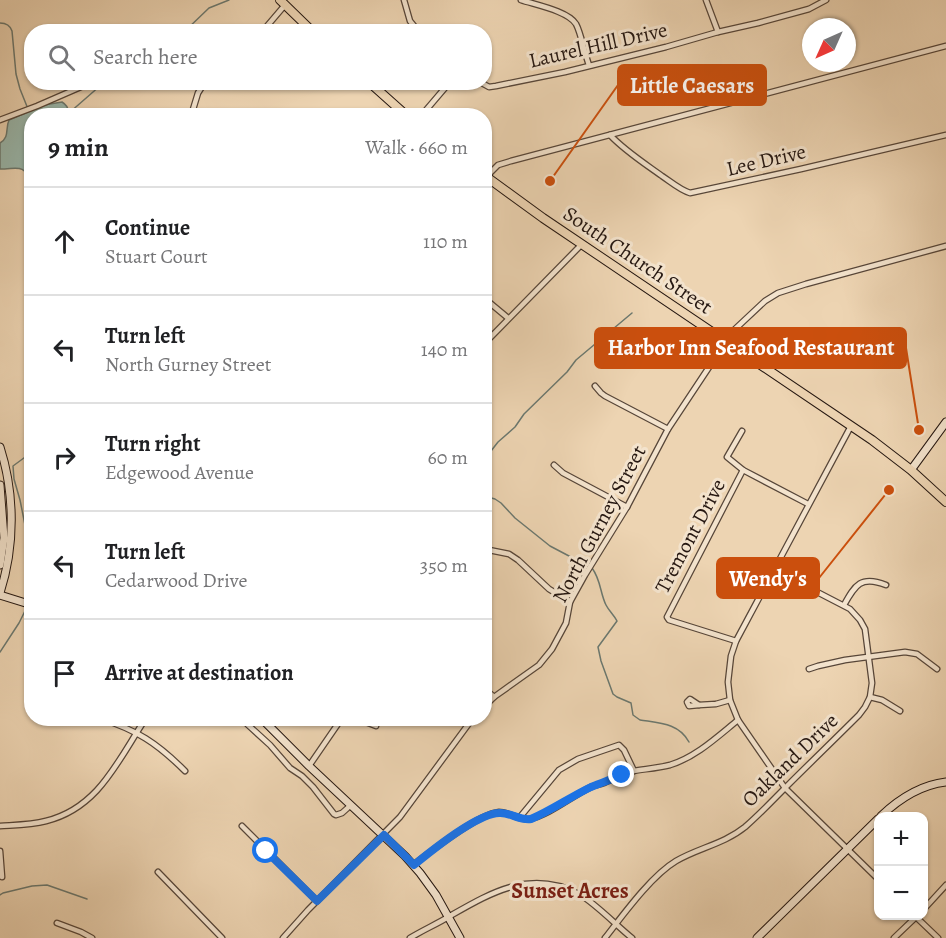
<!DOCTYPE html>
<html lang="en">
<head>
<meta charset="utf-8">
<style>
	:root { --surface:#fff; --page:#f2f2f2; --text:#202124; --muted:#757577; --line:#e0e0e0 }
	body { margin:0; font-family:Alegreya,serif; background:var(--page); color:var(--text) }
	.controls { position:absolute; right:18px; bottom:18px; display:grid; overflow:hidden; border-radius:12px; box-shadow:0 2px 4px #0004 }
	.controls button { width:54px; height:54px; display:grid; place-items:center; padding:0; border:0; border-bottom:2px solid var(--line); background:var(--surface); color:var(--text); font:30px sans-serif }
	.compass { position:absolute; left:802px; top:18px; width:54px; height:54px; border-radius:50%; background:var(--surface); box-shadow:0 2px 4px #0004; rotate:225deg }
	.stop { position:absolute; width:18px; height:18px; margin:-14px; border:4px solid #1a73e8; border-radius:50%; background:#fff }
	.stop.end { background:#1a73e8; border-color:#fff; box-shadow:0 2px 6px #0008 }
	.list { margin:0; padding:0; list-style:none }
	h2 { display:flex; justify-content:space-between; align-items:center; height:78px; margin:0; padding:0 24px; font-size:26px }
	h2 small { font-size:20px; font-weight:400; color:var(--muted) }
	.list li { display:grid; grid-template-columns:39px 1fr auto; gap:18px; align-items:center; box-sizing:border-box; height:108px; padding:0 24px; border-top:2px solid var(--line) }
	.list b { display:block; font-size:22px; white-space:nowrap }
	.list p { margin:0; font-size:20px; white-space:nowrap; color:var(--muted) }
	.list em { font-size:20px; font-style:normal; color:var(--muted) }
	.icon { flex:none; width:33px; height:33px; fill:none; stroke:currentColor; stroke-width:2; stroke-linecap:round; stroke-linejoin:round }
	.map { position:relative; flex:none; width:946px; height:938px; overflow:hidden }
	.search { position:absolute; background:var(--surface); box-shadow:0 2px 4px #0004; left:24px; top:24px; width:468px; height:66px; display:flex; align-items:center; gap:15px; box-sizing:border-box; padding:0 21px; border-radius:24px; color:var(--muted); font-size:22px }
	.panel { position:absolute; background:var(--surface); box-shadow:0 2px 4px #0004; left:24px; top:108px; width:468px; height:618px; border-radius:24px }
	.map>svg:first-child { display:block }
	.water { fill:#99b8ad; stroke:#6b786f; stroke-width:1.5 }
	.lines { fill:none; stroke-linecap:round; stroke-linejoin:round }
	.stream { stroke:#6b786f; stroke-width:1.5 }
	.street-casing { stroke:#574639; stroke-width:7 }
	.secondary-casing { stroke:#251711; stroke-width:9 }
	.primary-casing { stroke:#251711; stroke-width:10 }
	.street { stroke:#f3e3cd; stroke-width:4.5 }
	.secondary { stroke:#f3e3cd; stroke-width:7 }
	.primary { stroke:#edd4b2; stroke-width:8 }
	.route { stroke:#1a73e8; stroke-width:8 }
	.labels { text-anchor:middle; stroke-width:6; stroke-linejoin:round; paint-order:stroke }
	.street-label { font-size:21px; fill:#251711; stroke:#f3e3cd }
	.neighbourhood-label { font-size:22px; font-weight:bold; fill:#7a1f14; stroke:#f3e3cd }
	.leader { fill:none; stroke:#cb4f0d; stroke-width:2 }
	.callout-dot { fill:#cb4f0d; stroke:#f3e3cd; stroke-width:2 }
	.callout { fill:#cb4f0d; stroke:#cb4f0d; stroke-width:2 }
	.callout-label { font-size:22px; text-anchor:middle; font-weight:bold; fill:#fff }
</style>
</head>
<body>
<div class="map">
<svg width="946" height="938" viewBox="0 0 946 938">
	<rect width="100%" height="100%" fill="#edd4b2"/>
	<filter id="stains"><feTurbulence type="fractalNoise" baseFrequency=".00333" numOctaves="4"/><feColorMatrix values="0 0 0 0 .2 0 0 0 0 .09 0 0 0 0 .02 0 0 0 .5 -.17"/></filter>
	<radialGradient id="worn" r=".72"><stop offset=".6" stop-color="#630" stop-opacity="0"/><stop offset="1" stop-color="#630" stop-opacity=".3"/></radialGradient>
	<path class="water" d="M62 102C67 105 69 110 68 115L32 116 31 182C23 163 18 169 0 169V143C10 137 5 129 9 120L44 105Z"/>
	<g class="lines">
		<g class="stream">
			<path d="M0 23C6 23 10 25 12 31L16 74 20 89 28 109"/>
			<path d="M184 32 209 8 229 0"/>
			<path d="M69 113 101 85"/>
			<path d="M32 452 13 466 14 479 20 500 32 560"/>
			<path d="M484 460 498 442 515 427 524 414 567 372 576 360 632 313"/>
			<path d="M484 496 495 499 501 503 515 518 550 546 588 566"/>
			<path d="M592 568C601 580 600 593 606 605 609 611 614 615 617 621L598 647 601 661 613 694 617 697 631 703 633 715 640 720C659 723 679 723 689 742"/>
			<path d="M29 602 32 590"/>
			<path d="M0 652 19 623 27 607"/>
			<path d="M0 895 3 893 32 886 47 885 87 899"/>
		</g>
		<defs>
			<g id="street">
				<path d="M404 0 410 21 419 32"/>
				<path d="M521 0C536 5 568 11 576 24 581 33 585 55 589 65"/>
				<path d="M706 0 718 32"/>
				<path d="M262 32 285 5"/>
				<path d="M147 82H165"/>
				<path d="M480 82 489 87 496 86 565 72 666 47 718 32 758 23 809 9 826 0"/>
				<path d="M191 116 198 93 205 82"/>
				<path d="M421 116 450 82"/>
				<path d="M0 120 37 106 83 86 95 82"/>
				<path d="M610 135C625 151 644 163 662 176 671 182 680 190 690 193L801 169 946 135"/>
				<path d="M486 177 498 165 511 161 946 46"/>
				<path d="M484 298 508 318"/>
				<path d="M484 344 582 244"/>
				<path d="M595 386 601 393 605 396 668 429"/>
				<path d="M851 426 736 641 731 656 728 682 730 700 738 720 785 788 878 879"/>
				<path d="M742 431 727 457 743 470 808 504"/>
				<path d="M554 465 563 473 627 507"/>
				<path d="M484 549 509 554 518 560 549 589 570 602"/>
				<path d="M774 570 786 579H792"/>
				<path d="M844 605C855 585 861 575 886 585"/>
				<path d="M736 641 669 620 667 617 743 470"/>
				<path d="M809 669 818 666 845 660 905 652 917 654 937 669"/>
				<path d="M484 688 494 697"/>
				<path d="M870 697 882 700 900 711"/>
				<path d="M690 699 699 705 689 706 687 702Z"/>
				<path d="M699 705 716 704 730 700"/>
				<path d="M484 707 494 697 539 665 552 649 566 623 570 602 585 575 627 507 668 429 733 331 765 301 778 293 806 284 946 246"/>
				<path d="M99 718C137 730 157 743 185 771"/>
				<path d="M248 718 247 724 270 745 290 768 302 776 313 787 334 814 336 815 342 813 351 805"/>
				<path d="M355 718 376 726"/>
				<path d="M309 766 342 718"/>
				<path d="M520 817 559 770 578 759 619 745 624 750 634 771"/>
				<path d="M0 826C15 825 31 825 46 821 99 808 118 760 146 718"/>
				<path d="M242 826 317 901"/>
				<path d="M0 851 2 877"/>
				<path d="M413 865C431 851 478 814 499 812 509 812 520 821 530 819 549 815 572 796 591 787 595 785 599 785 604 783 613 779 623 773 633 771 645 769 658 768 670 765 696 757 717 737 738 720"/>
				<path d="M158 872 222 938"/>
				<path d="M924 909 946 885"/>
				<path d="M915 916 938 938"/>
				<path d="M57 923 81 932 92 938"/>
				<path d="M283 938 308 910 400 817 473 718"/>
				<path d="M410 938C423 930 437 924 450 916 492 892 531 869 579 894 595 903 617 926 632 938"/>
				<path d="M605 938C623 915 651 876 676 861 698 848 724 844 745 827 760 814 773 800 787 786 811 762 835 739 859 715L865 707 870 697 872 683 865 629 860 620 850 609 792 579 789 575 774 570"/>
				<path d="M894 938 917 916"/>
			</g>
			<g id="secondary">
				<path d="M0 447C15 494 15 546 0 593"/>
				<path d="M911 470 946 422"/>
				<path d="M0 485 4 538 0 565"/>
				<path d="M0 595 32 605"/>
				<path d="M261 718 309 766 405 856 420 873 436 895 460 938"/>
				<path d="M881 816C899 799 920 785 946 782"/>
				<path d="M757 938 878 819"/>
			</g>
			<g id="primary">
				<path d="M280 0 313 32"/>
				<path d="M369 82 407 116"/>
				<path d="M484 175 543 218 872 440 911 470 946 502"/>
			</g>
		</defs>
		<use href="#street" class="street-casing"/>
		<use href="#secondary" class="secondary-casing"/>
		<use href="#primary" class="primary-casing"/>
		<use href="#street" class="street"/>
		<use href="#secondary" class="secondary"/>
		<use href="#primary" class="primary"/>
	</g>
	<g class="lines">
		<path class="route" d="M266 851 317 901 384 835 414 865C431 851 477 814 499 813 510 812 520 821 531 819 552 810 570 797 591 787 601 783 612 779 622 775"/>
	</g>
	<g class="labels">
		<g class="street-label">
			<text transform="translate(598 45) rotate(-13)" y="7">Laurel Hill Drive</text>
			<text transform="translate(766 160) rotate(-13)" y="7">Lee Drive</text>
			<text transform="translate(638 260) rotate(34)" y="7">South Church Street</text>
			<text transform="translate(599 524) rotate(-62)" y="7">North Gurney Street</text>
			<text transform="translate(690 536) rotate(-62)" y="7">Tremont Drive</text>
			<text transform="translate(790 760) rotate(-44)" y="7">Oakland Drive</text>
		</g>
		<g class="neighbourhood-label">
			<text x="570" y="898">Sunset Acres</text>
		</g>
	</g>
	<path class="leader" d="M550 181L618 85M919 430L906 348M889 490L819 578"/>
	<g class="callout-dot">
		<circle cx="550" cy="181" r="6"/>
		<circle cx="919" cy="430" r="6"/>
		<circle cx="889" cy="490" r="6"/>
	</g>
	<g class="callout">
		<rect x="618" y="65" width="148" height="40" rx="6"/>
		<rect x="595" y="328" width="311" height="40" rx="6"/>
		<rect x="717" y="558" width="102" height="40" rx="6"/>
	</g>
	<g class="callout-label">
		<text x="692" y="93">Little Caesars</text>
		<text x="751" y="355">Harbor Inn Seafood Restaurant</text>
		<text x="768" y="586">Wendy's</text>
	</g>
	<rect width="100%" height="100%" filter="url(#stains)"/>
	<rect width="100%" height="100%" fill="url(#worn)"/>
</svg>
<div class="controls">
<button>+</button>
<button>−</button>
</div>
<svg class="compass" viewBox="-18 -18 36 36"><path d="M0-13l5 13h-10z" fill="#e53935"/><path d="M0 13l5-13h-10z" fill="#757577"/></svg>
<div class="stop" style="left:266px;top:851px"></div>
<div class="stop end" style="left:622px;top:775px"></div>
<div class="search"><svg class="icon" aria-label="search" viewBox="0 0 24 24"><circle cx="10" cy="10" r="6"/><path d="M15 15l6 6"/></svg>Search here</div>
<section class="panel">
<h2>9 min<small>Walk · 660 m</small></h2>
<ul class="list">
<li><svg class="icon" aria-label="ahead" viewBox="0 0 24 24"><path d="M12 20V5M6 11l6-6 6 6"/></svg><div><b>Continue</b><p>Stuart Court</p></div><em>110 m</em></li>
<li><svg class="icon" aria-label="left" viewBox="0 0 24 24"><path d="M17 20v-9H6M10 6l-5 5 5 5"/></svg><div><b>Turn left</b><p>North Gurney Street</p></div><em>140 m</em></li>
<li><svg class="icon" aria-label="right" viewBox="0 0 24 24"><path d="M7 20v-9h11M14 6l5 5-5 5"/></svg><div><b>Turn right</b><p>Edgewood Avenue</p></div><em>60 m</em></li>
<li><svg class="icon" aria-label="left" viewBox="0 0 24 24"><path d="M17 20v-9H6M10 6l-5 5 5 5"/></svg><div><b>Turn left</b><p>Cedarwood Drive</p></div><em>350 m</em></li>
<li><svg class="icon" aria-label="arrive" viewBox="0 0 24 24"><path d="M6 21V4h12l-3 4 3 4H6"/></svg><div><b>Arrive at destination</b></div></li>
</ul>
</section>
</div>
</body>
</html>
